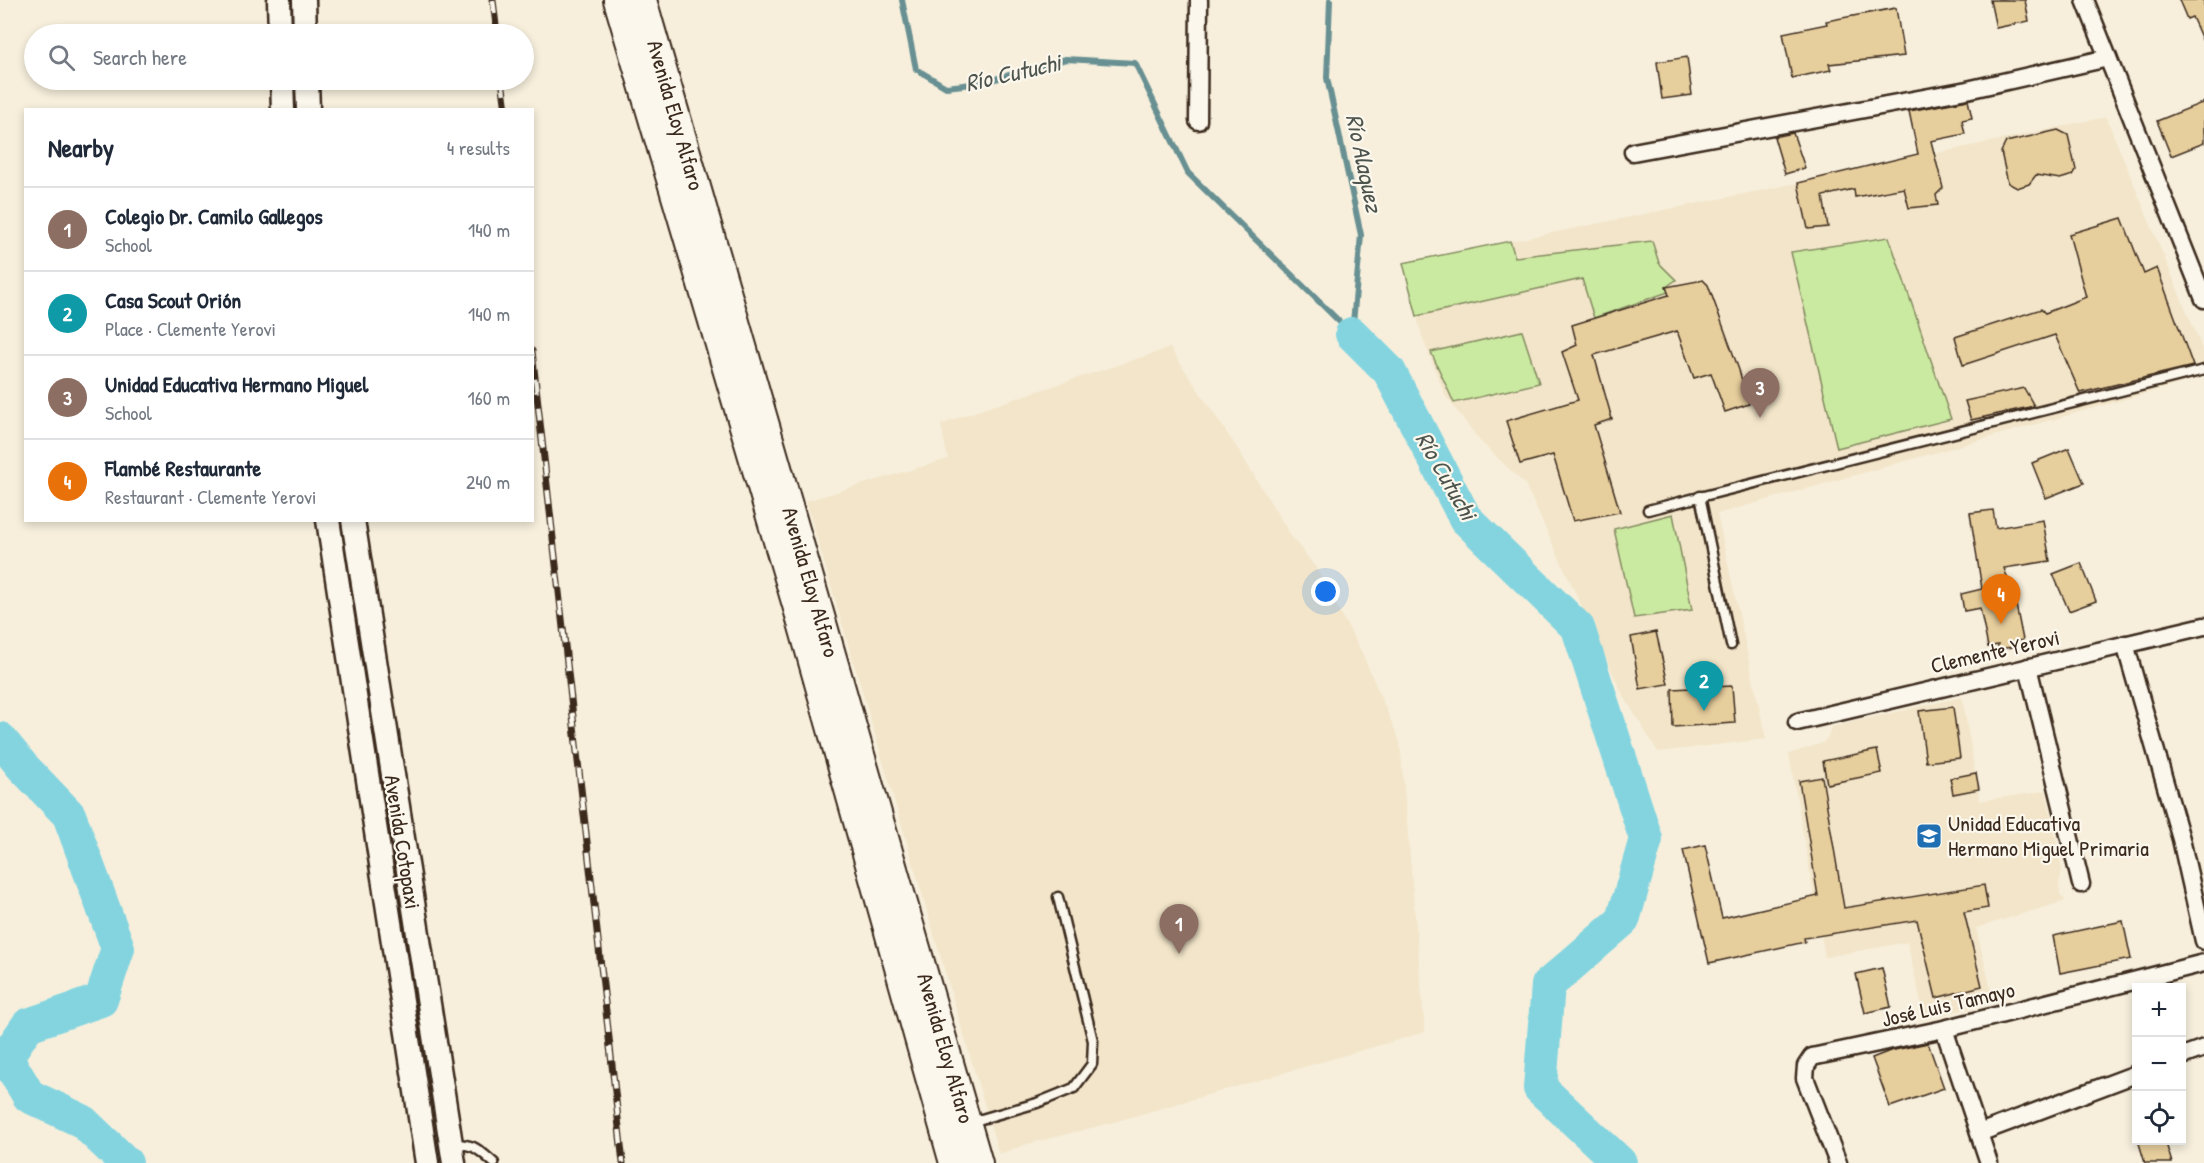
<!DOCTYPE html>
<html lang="en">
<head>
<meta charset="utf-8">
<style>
	:root { --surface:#fff; --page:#f2f2f3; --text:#1f2937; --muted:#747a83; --line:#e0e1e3; --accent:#ea580c }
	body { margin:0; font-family:"Patrick Hand",sans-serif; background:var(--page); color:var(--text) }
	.controls { position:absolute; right:18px; bottom:18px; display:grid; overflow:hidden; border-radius:0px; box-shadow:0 3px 9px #0003 }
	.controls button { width:54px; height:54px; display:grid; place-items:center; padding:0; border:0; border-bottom:2px solid var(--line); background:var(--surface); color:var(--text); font:30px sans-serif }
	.you { position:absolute; left:1326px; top:592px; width:21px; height:21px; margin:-15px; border:4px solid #fff; border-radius:50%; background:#1a73e8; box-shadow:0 0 0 9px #1a73e833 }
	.badge { display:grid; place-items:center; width:39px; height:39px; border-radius:50%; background:var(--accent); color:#fff; font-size:20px; font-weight:700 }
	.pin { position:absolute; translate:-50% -50px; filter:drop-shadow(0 2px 3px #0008) }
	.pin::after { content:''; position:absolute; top:32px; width:21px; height:18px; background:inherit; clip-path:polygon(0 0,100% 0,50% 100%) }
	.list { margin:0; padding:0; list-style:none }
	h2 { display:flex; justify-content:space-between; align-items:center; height:78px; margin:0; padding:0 24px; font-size:26px }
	h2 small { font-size:20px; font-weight:400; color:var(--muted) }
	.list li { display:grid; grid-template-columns:39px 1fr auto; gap:18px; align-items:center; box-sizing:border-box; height:84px; padding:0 24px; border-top:2px solid var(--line) }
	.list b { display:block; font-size:22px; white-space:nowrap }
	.list p { margin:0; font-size:20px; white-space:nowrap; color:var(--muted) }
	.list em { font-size:20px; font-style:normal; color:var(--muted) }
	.icon { flex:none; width:33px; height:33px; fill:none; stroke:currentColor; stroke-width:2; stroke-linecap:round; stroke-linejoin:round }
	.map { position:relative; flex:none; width:2204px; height:1163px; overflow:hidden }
	.search { position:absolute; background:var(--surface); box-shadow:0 3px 9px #0003; left:24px; top:24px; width:510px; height:66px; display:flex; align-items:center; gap:15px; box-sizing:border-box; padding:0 21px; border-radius:33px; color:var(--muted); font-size:22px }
	.panel { position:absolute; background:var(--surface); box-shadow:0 3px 9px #0003; left:24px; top:108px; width:510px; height:414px; border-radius:0px }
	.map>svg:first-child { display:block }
	.built { fill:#f2e5c9 }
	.green { fill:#cbeaa1; stroke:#838a60; stroke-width:1.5 }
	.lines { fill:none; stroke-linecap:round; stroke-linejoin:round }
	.stream { stroke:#679092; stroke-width:6 }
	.river { stroke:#84d4df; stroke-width:34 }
	.building { fill:#e7ce9d; stroke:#3b2a1e; stroke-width:1.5 }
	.service-casing { stroke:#3b2a1e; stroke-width:13 }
	.minor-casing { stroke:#3b2a1e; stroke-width:21 }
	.secondary-casing { stroke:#3b2a1e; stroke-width:27 }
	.primary-casing { stroke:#3b2a1e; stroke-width:30 }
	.service { stroke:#fbf7ec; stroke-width:8 }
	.minor { stroke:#fbf7ec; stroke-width:16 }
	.secondary { stroke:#fbf7ec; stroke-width:22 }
	.primary { stroke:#fbf7ec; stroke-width:26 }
	.rail-casing { stroke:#3b2a1e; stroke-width:7 }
	.rail { stroke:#fbf7ec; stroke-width:4.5; stroke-dasharray:14; stroke-linecap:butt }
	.labels { text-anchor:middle; stroke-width:4.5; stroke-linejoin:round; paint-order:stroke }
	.street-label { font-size:22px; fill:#3b2a1e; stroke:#fbf7ec }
	.poi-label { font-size:22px; fill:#3b2a1e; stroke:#fbf7ec; text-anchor:start }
	.water-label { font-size:24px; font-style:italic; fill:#4d544e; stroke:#fbf7ec }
</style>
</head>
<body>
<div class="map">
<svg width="2204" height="1163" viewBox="0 0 2204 1163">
	<rect width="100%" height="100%" fill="#f7efdc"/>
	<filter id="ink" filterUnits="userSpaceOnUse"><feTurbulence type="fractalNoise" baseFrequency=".0167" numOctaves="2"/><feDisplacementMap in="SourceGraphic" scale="12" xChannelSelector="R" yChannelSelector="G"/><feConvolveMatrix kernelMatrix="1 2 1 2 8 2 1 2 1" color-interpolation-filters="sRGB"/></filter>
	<g filter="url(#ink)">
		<g class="built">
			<path d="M2106 117 2204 353V377L1717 514 1766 739 1658 752 1623 695 1525 484 1480 441 1445 395 1422 336 1403 263 1798 183Z"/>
			<path d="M1170 348 1239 451 1291 536 1316 568 1362 653 1400 742 1425 1032 1110 1123 1027 1144 999 1154 806 501 948 459 941 425 965 415Z"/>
			<path d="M1962 697 1980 801 2046 791 2062 870 2059 883 2060 894 2065 901 1976 928 1994 1002 1925 1019 1907 942 1825 957 1789 754 1823 743 1828 737 1831 727Z"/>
		</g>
		<g class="green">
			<path d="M1889 237 1951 419 1837 448 1791 252Z"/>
			<path d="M1510 241 1515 257 1652 241 1659 263 1676 280 1666 287 1668 292 1594 318 1582 279 1417 316 1403 263Z"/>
			<path d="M1522 331 1539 383 1454 403 1431 352Z"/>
			<path d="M1673 514 1692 610 1634 618 1614 529Z"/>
		</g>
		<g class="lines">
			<g class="stream">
				<path d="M902 0 916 69 946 87 981 83 1066 59 1135 63 1188 173 1352 334"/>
				<path d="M1330 0 1327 78 1361 235 1352 334"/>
			</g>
			<g class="river">
				<path d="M1352 334 1389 371 1465 518 1578 628 1646 839 1623 920 1548 985 1540 1088 1620 1163"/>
				<path d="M0 739 22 766 69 815 118 948 101 1000 28 1025 6 1057 29 1096 82 1121 126 1163"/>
			</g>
		</g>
		<g class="building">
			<path d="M1990 0H2025L2029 21 1996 28Z"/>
			<path d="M2179 0H2204V44L2192 17 2187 19Z"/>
			<path d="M1896 8 1904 56 1829 64 1831 70 1792 78 1783 33 1827 24 1826 21Z"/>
			<path d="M1687 57 1692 95 1662 99 1657 62Z"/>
			<path d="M1968 100 1972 118 1962 120 1965 134 1931 141 1943 188 1936 195 1938 205 1909 208 1904 188 1855 197 1854 189 1823 196 1828 227 1808 229 1798 183 1918 154 1909 111Z"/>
			<path d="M2204 102V143L2171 156 2157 121Z"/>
			<path d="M2058 130 2068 135 2076 170 2073 175 2060 179 2036 175 2029 184 2017 188 2008 183 2001 152 2006 142Z"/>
			<path d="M1793 133 1805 168 1785 174 1774 137Z"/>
			<path d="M2122 218 2144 274 2157 268 2193 366 2080 393 2055 335 1963 365 1955 337 2041 309 2045 313 2086 297 2069 234Z"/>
			<path d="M1703 280 1708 285 1739 370 1749 404 1725 412 1711 373 1694 378 1677 331 1594 355 1612 419 1594 425 1620 512 1573 521 1553 455 1520 464 1506 421 1578 400 1562 352 1577 345 1572 325 1669 295 1666 287Z"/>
			<path d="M2024 388 2034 406 1971 420 1965 401Z"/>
			<path d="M2069 448 2084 483 2046 498 2032 463Z"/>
			<path d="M1993 510 1996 528 2043 520 2050 561 2004 568 2015 600 2023 640 2012 642 2013 647 1998 649V645L1988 647 1980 608 1964 611 1961 594 1982 589 1970 513Z"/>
			<path d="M2081 563 2096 601 2069 611 2053 574Z"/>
			<path d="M1656 632 1668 684 1640 689 1631 637Z"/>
			<path d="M1732 686 1735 723 1673 727 1672 689Z"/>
			<path d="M1953 707 1960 758 1926 762 1919 711Z"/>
			<path d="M1877 750 1882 773 1827 784 1823 761Z"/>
			<path d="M1976 773 1979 789 1953 794 1950 778Z"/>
			<path d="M1822 777 1844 908 1984 885 1988 908 1964 912 1982 986 1936 998 1917 920 1804 938 1805 942 1709 963 1683 850 1705 845 1722 918 1818 896 1799 781Z"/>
			<path d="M2123 921 2131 959 2060 973 2053 936Z"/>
			<path d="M1882 968 1891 1007 1865 1013 1856 974Z"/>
			<path d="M1928 1043 1944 1088 1890 1107 1872 1058 1890 1051Z"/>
			<path d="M2138 1140H2165L2172 1163H2145Z"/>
		</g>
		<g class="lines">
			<defs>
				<g id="service">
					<path d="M1700 496 1731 645"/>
					<path d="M1648 510 2204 370"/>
					<path d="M971 1122 1037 1103 1074 1088 1092 1064 1093 1041 1058 897"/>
					<path d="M451 1144C473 1143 478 1149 494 1163"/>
				</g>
				<g id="minor">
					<path d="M2085 0 2204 299"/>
					<path d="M1198 121 1199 0"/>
					<path d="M1633 152 1967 90 2108 58"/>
					<path d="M2125 644 2181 839 2204 941"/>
					<path d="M2028 667 2081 884"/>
					<path d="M1797 722 2204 626"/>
					<path d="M1944 1029 1989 1163"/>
					<path d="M2182 1056 2204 1048"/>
					<path d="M1979 1133 2136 1074"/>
					<path d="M1838 1163 1805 1078 1806 1066 1812 1057 1944 1029 2204 963"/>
				</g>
				<g id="secondary">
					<path d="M279 0 280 34"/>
					<path d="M304 0 305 34"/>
					<path d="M282 80 283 110"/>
					<path d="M307 80 308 110"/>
					<path d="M328 520 427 1163"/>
					<path d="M353 520 454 1163"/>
				</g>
				<g id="primary">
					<path d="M617 0 798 612 953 1163"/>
					<path d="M643 0 979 1163"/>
				</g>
			</defs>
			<use href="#service" class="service-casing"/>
			<use href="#minor" class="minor-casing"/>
			<use href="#secondary" class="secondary-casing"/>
			<use href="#primary" class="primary-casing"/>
			<use href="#service" class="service"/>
			<use href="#minor" class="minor"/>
			<use href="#secondary" class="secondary"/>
			<use href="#primary" class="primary"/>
			<defs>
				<g id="rail">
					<path d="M493 0 497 34"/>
					<path d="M502 80 506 110"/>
					<path d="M532 351 623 1163"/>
				</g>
			</defs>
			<use href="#rail" class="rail-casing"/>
			<use href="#rail" class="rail"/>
		</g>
	</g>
	<defs>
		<symbol id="school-square" viewBox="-11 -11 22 22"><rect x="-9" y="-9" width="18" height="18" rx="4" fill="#1f6fb2" stroke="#fbf7ec"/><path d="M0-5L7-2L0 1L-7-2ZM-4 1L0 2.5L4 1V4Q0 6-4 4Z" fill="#fff"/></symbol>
	</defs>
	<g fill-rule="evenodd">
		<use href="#school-square" x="1914" y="821" width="30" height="30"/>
	</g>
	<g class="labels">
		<g class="street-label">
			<text transform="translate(676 115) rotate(74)" y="8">Avenida Eloy Alfaro</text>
			<text transform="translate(811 582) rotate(74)" y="8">Avenida Eloy Alfaro</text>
			<text transform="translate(1995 651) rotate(-13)" y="8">Clemente Yerovi</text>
			<text transform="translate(403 842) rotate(81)" y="8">Avenida Cotopaxi</text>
			<text transform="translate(1948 1004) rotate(-13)" y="8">José Luis Tamayo</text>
			<text transform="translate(946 1048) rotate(74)" y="8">Avenida Eloy Alfaro</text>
		</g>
		<g class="poi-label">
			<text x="1948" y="831">Unidad Educativa<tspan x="1948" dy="25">Hermano Miguel Primaria</tspan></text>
		</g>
		<g class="water-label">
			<text transform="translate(1013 73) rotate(-13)" y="8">Río Cutuchi</text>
			<text transform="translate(1364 163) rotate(78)" y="8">Río Alaquez</text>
			<text transform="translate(1446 476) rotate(60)" y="8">Río Cutuchi</text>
		</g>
	</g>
</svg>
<div class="controls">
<button>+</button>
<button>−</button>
<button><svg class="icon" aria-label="locate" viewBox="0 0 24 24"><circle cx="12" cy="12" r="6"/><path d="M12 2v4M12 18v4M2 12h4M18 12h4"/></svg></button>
</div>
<div class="you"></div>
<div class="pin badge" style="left:1179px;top:954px;background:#8d6e63">1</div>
<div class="pin badge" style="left:1704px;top:711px;background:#0f9aa8">2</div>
<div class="pin badge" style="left:1760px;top:418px;background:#8d6e63">3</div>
<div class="pin badge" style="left:2001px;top:624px;background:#e8710a">4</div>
<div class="search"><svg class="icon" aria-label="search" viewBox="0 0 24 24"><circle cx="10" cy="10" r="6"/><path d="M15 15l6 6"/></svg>Search here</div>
<section class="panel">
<h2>Nearby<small>4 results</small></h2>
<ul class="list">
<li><span class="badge" style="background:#8d6e63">1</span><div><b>Colegio Dr. Camilo Gallegos</b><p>School</p></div><em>140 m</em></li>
<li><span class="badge" style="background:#0f9aa8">2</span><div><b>Casa Scout Orión</b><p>Place · Clemente Yerovi</p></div><em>140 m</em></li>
<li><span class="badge" style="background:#8d6e63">3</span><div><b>Unidad Educativa Hermano Miguel</b><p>School</p></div><em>160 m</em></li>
<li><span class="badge" style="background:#e8710a">4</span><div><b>Flambé Restaurante</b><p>Restaurant · Clemente Yerovi</p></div><em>240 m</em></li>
</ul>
</section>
</div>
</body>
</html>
